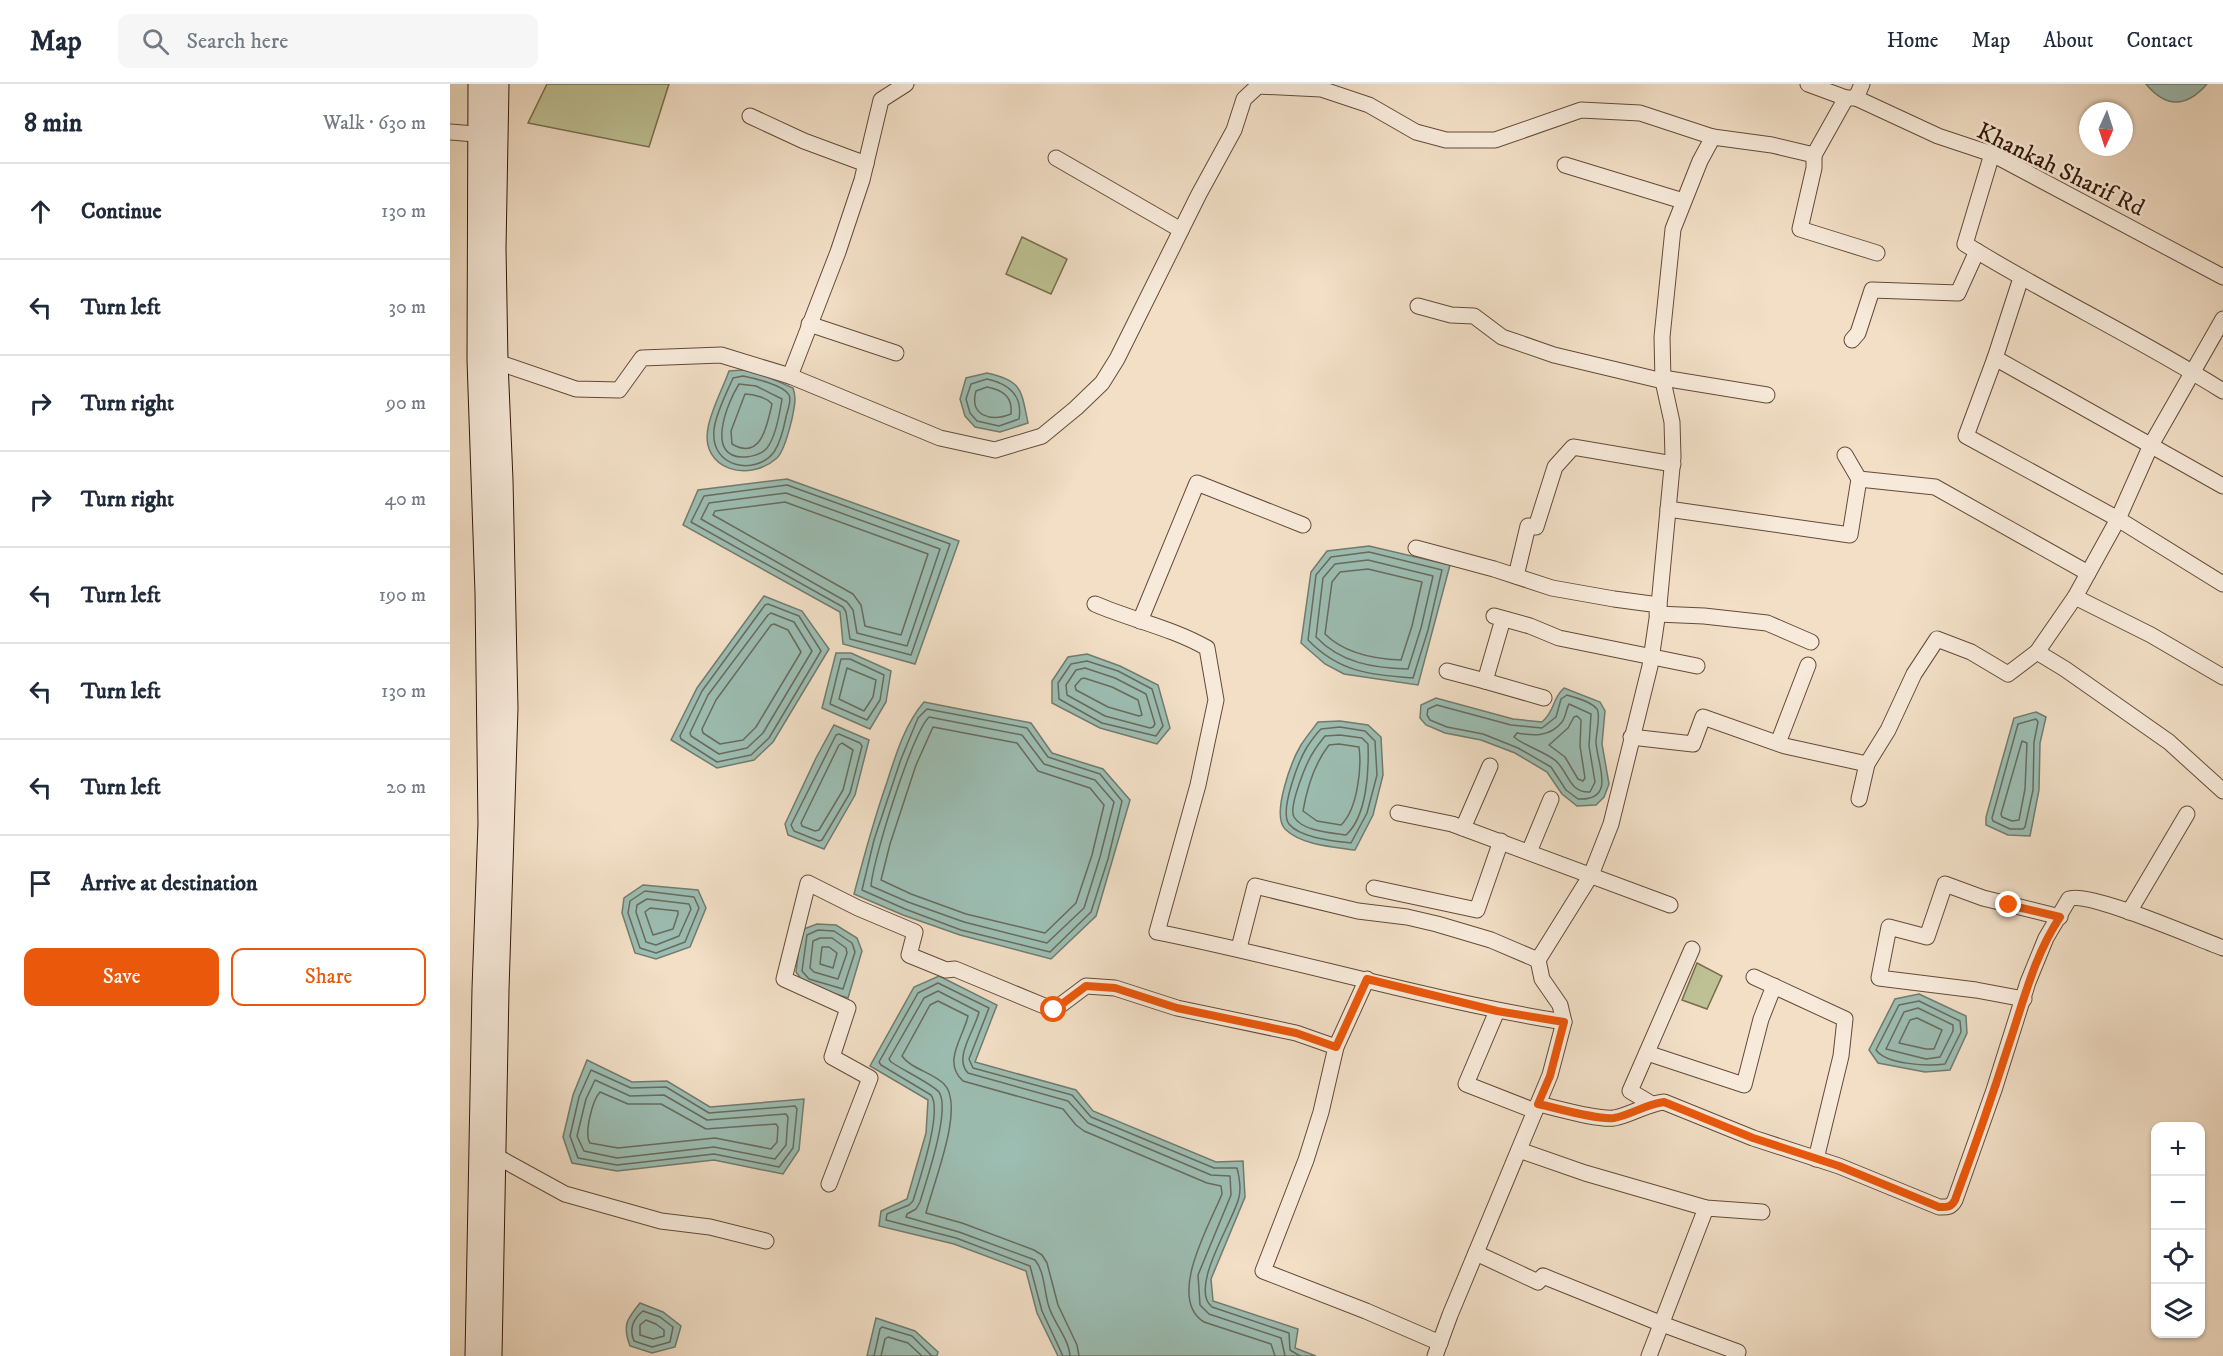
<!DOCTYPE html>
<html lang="en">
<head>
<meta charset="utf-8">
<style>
	:root { --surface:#fff; --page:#f6f6f7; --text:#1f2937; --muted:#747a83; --line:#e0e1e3; --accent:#ea580c }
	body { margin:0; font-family:"IM FELL DW Pica",serif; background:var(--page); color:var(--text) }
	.controls { position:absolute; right:18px; bottom:18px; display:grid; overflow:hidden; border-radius:12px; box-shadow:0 2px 4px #0004 }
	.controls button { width:54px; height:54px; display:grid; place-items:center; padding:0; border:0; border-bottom:2px solid var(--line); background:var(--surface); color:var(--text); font:30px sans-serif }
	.compass { position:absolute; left:1629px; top:18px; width:54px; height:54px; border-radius:50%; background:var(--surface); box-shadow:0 2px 4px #0004; rotate:183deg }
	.stop { position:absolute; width:18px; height:18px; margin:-14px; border:4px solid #ea580c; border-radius:50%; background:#fff }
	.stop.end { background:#ea580c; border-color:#fff; box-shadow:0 2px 6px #0008 }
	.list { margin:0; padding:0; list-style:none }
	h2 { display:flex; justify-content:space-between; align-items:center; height:78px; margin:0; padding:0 24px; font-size:26px }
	h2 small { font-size:20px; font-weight:400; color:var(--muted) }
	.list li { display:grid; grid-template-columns:39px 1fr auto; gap:18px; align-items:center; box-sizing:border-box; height:96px; padding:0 24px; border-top:2px solid var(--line) }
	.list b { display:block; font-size:22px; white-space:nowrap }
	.list em { font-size:20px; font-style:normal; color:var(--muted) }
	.actions { display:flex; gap:12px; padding:18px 24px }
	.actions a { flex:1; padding:14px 0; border:2px solid var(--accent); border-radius:12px; text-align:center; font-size:21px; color:var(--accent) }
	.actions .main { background:var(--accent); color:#fff }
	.icon { flex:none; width:33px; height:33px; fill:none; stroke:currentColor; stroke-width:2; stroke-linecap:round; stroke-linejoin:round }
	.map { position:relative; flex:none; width:1773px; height:1272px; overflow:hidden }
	header { display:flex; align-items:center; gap:36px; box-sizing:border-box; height:84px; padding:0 30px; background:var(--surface); border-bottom:2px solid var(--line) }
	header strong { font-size:28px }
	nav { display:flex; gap:33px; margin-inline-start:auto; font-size:21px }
	.search { width:420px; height:54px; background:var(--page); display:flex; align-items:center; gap:15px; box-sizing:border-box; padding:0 21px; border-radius:12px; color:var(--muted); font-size:22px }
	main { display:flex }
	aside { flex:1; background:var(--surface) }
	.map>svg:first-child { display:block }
	.green { fill:#bdc193; stroke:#786d4e; stroke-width:1.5 }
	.water { fill:#9cbdb2; stroke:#727b6e; stroke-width:1.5 }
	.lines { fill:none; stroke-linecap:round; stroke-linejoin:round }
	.shore { stroke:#686b5e; stroke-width:1.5 }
	.street-casing { stroke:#644a38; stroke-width:17 }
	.secondary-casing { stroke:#341909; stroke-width:23 }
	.street { stroke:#f7eada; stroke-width:15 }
	.secondary { stroke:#f7eada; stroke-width:21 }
	.route { stroke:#ea580c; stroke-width:8 }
	.labels { text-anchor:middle; stroke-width:5; stroke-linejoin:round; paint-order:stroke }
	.street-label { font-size:24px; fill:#341909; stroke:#f7eada }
</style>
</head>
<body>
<header>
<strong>Map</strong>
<div class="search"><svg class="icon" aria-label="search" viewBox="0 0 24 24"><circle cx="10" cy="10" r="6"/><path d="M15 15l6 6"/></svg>Search here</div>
<nav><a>Home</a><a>Map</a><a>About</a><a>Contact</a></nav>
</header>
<main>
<aside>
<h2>8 min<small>Walk · 630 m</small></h2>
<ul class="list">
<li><svg class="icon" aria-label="ahead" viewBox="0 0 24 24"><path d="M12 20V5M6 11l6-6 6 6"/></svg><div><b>Continue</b></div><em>130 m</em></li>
<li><svg class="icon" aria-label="left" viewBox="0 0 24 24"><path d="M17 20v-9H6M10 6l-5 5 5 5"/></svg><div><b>Turn left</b></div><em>30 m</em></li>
<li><svg class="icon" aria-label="right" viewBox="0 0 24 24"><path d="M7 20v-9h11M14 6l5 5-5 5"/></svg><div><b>Turn right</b></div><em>90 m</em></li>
<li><svg class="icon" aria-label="right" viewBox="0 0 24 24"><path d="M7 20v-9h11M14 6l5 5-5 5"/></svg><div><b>Turn right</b></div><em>40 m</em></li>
<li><svg class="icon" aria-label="left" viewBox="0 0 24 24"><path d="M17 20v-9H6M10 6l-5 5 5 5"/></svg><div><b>Turn left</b></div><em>190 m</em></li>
<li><svg class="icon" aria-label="left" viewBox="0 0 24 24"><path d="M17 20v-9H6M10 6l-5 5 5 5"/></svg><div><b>Turn left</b></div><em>130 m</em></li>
<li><svg class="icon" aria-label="left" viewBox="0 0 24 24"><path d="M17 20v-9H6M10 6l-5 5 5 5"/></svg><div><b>Turn left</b></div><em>20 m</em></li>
<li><svg class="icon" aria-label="arrive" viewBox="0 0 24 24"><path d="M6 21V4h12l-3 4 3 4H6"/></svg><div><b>Arrive at destination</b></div></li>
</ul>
<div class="actions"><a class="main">Save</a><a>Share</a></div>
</aside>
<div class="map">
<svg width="1773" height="1272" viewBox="0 0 1773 1272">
	<rect width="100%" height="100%" fill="#f2dfc6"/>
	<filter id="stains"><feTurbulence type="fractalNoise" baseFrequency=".00333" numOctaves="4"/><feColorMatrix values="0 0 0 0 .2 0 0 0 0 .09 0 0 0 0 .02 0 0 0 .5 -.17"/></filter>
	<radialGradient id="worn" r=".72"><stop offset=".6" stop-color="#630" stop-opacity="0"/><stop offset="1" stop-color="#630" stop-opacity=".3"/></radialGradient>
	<g class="green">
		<path d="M97 0H219L199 63 78 39Z"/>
		<path d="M572 153 617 175 601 210 556 190Z"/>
		<path d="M1247 879 1272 892 1257 925 1232 916Z"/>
	</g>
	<g class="water">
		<path d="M1696 0H1757C1736 24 1716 24 1696 0Z"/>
		<path d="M293 286 309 289 343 304C347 315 344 323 342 335 339 346 335 366 327 374 299 399 250 386 258 344 261 326 273 304 279 287Z"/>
		<path d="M537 289C573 297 571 306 578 339L550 348 525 343 515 332 510 315 516 294Z"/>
		<path d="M337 395 509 457 465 580 393 560 390 528 233 441 248 406Z"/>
		<path d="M919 462 1000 481 968 601 894 590 875 580 851 559 861 488 877 467Z"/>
		<path d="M314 512 352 527 379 565 323 658 304 676 267 684 221 656 247 604Z"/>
		<path d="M386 569H401L441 587 436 618 420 645 372 624Z"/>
		<path d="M637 570 670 582 708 601 720 644 707 660 650 644 602 619V597L618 573Z"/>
		<path d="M1114 604 1150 618 1155 627 1152 660 1159 700 1154 713 1146 721 1127 722 1112 710 1097 688 1065 669 1031 656 995 649 976 641 970 634 971 621 986 614 1063 635 1092 638C1106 626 1101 616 1114 604Z"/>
		<path d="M474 618 581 639 602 669 653 685 680 716 646 832 601 875 510 851 453 831 404 810C414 772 424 735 437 698 446 670 455 640 474 618Z"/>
		<path d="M1586 628 1596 633 1590 659 1589 706 1580 752 1558 751 1536 741V733L1564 634Z"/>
		<path d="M890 637 918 641 931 653 933 691 923 731 905 766C883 763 851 761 835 745 821 730 842 676 851 661 856 653 862 646 868 638Z"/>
		<path d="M384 641 419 656 405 711 374 765 338 751 335 740 366 674Z"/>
		<path d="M193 801 248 806 256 824 240 863 206 875 185 869 172 829 174 814Z"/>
		<path d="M367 840 386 841 407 854 412 867 398 914 355 900 346 888 351 846Z"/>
		<path d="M489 892 547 921 525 978 626 1006 643 1027 766 1078 793 1077 795 1113 761 1195 763 1217 848 1245 845 1264 866 1272H608L587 1229 576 1187 504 1160 429 1142 431 1127 457 1115 476 1049 478 1016 420 982 464 903Z"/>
		<path d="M1469 910 1516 932 1517 949 1500 986 1475 988 1428 979 1419 966 1445 915Z"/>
		<path d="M137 976 182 998 217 997 260 1023 354 1015 349 1066 333 1090 264 1076 167 1087 122 1079 113 1053 123 1011Z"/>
		<path d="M190 1219 213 1228 231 1242 225 1263 202 1269 180 1262C172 1241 177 1235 190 1219Z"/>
		<path d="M426 1234 465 1247 488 1268 487 1272H417Z"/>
	</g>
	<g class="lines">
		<g class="shore">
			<path d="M293 292C303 294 334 301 339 311 342 317 337 327 336 333 334 343 330 359 324 368 306 392 260 384 264 346 265 331 277 308 283 294Z"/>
			<path d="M537 295C559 300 573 311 569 335L549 342 527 337 520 329 516 315 521 300Z"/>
			<path d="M289 300 306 302 332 315C330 328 325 354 317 364 312 370 304 372 296 373 254 376 277 319 289 300Z"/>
			<path d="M537 303C553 306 563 313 561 330 541 338 519 332 526 307Z"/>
			<path d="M295 310C304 310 317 314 322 320 317 342 311 377 282 360L281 347Z"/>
			<path d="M337 401 500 460 461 571 400 555 396 528 393 523 241 438 254 412Z"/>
			<path d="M336 409 490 465 457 562 407 549 403 526 397 518 251 435 259 419Z"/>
			<path d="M335 418 478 470 451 551 415 542 411 521 403 510 263 431 265 427Z"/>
			<path d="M919 468 992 486 978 546 963 594C920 591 889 588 858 556L866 491 881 473Z"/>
			<path d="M918 476 983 492 971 544 958 585C923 584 891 579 866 553L873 494 885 480Z"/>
			<path d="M918 485 972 498 962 542 951 576C924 575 895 570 875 550L882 498 890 488Z"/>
			<path d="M318 520 349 532 371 567 319 654 301 671 267 678 231 655 230 652 252 607 315 521Z"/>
			<path d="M321 529 344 538 362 567 313 649 297 664 269 670 241 652 240 649 258 611 318 531Z"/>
			<path d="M324 540 338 546 351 568 306 643 293 656 270 660 253 649 252 645 266 616 321 541Z"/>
			<path d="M391 575H400L434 591 430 616 417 636 380 620Z"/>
			<path d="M637 577 668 587 702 605 713 642 706 652 652 639 609 615 608 599 621 580Z"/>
			<path d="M397 584 426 596 423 613 414 627 389 615Z"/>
			<path d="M635 584 665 594 696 610 705 640 703 643 700 644 655 632 617 611 616 601 626 586Z"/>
			<path d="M634 594 662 603 688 616 692 631 689 632 658 623 626 606 625 602 631 595Z"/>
			<path d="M1117 611C1126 614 1141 617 1147 625 1151 632 1146 649 1146 658 1147 680 1167 717 1128 715L1116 706 1101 683 1068 664 1033 650 997 643 980 636 977 631 978 625 987 621 1061 641 1092 644 1106 633 1111 615Z"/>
			<path d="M1119 620 1141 630 1139 662 1145 698 1140 708C1119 709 1119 689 1106 677 1094 667 1076 663 1064 653L1067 649C1084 652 1100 653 1112 638 1116 633 1116 625 1119 620Z"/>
			<path d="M477 625 577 644 598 673 650 690 672 717 658 775 641 828 600 868 511 846 455 825 412 806 424 756 451 675 468 634Z"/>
			<path d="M1127 632 1131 636 1130 662 1135 694 1133 697 1128 695 1115 673 1099 661 1118 644 1124 633Z"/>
			<path d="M479 633 572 651 594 680 645 696 664 718 650 773 634 824 597 859 514 838 458 818 421 802C423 775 462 650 479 633Z"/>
			<path d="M1586 635 1588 638 1584 658 1583 706 1575 743 1573 745H1560L1543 737 1542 734 1568 640Z"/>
			<path d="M483 643 567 659 588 687 640 704 654 721 642 771 626 819 595 849 516 830 461 810 431 796 440 760 466 681Z"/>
			<path d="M890 643 915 647 925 657 927 691 917 729 901 759C884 757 850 754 839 740 829 727 849 676 857 663 861 657 866 650 871 645Z"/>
			<path d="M389 650 410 659 412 662 400 709 372 756 369 757 344 747 341 741 386 651Z"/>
			<path d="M890 651 912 654 918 660C919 687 917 732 896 751 882 749 852 747 844 733 838 723 857 677 864 667 867 662 871 657 875 652Z"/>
			<path d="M1572 657 1577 659 1575 705 1569 736 1562 737 1552 733 1551 730Z"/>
			<path d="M392 659 403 666 393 706 369 746 365 747 352 742 351 739 389 661Z"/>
			<path d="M889 660 909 663C912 685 907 726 891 741L867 737 853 727C857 704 864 680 879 661Z"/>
			<path d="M195 807 244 813 249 824 235 858 206 869 190 864 178 829 180 817Z"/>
			<path d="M197 815 239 820 241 825 229 852 206 861 196 858 186 828 187 821Z"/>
			<path d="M200 824 228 827V830L223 845 203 851 195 828Z"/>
			<path d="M368 846 384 847 402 859 405 868 393 905 359 895 352 887 357 851Z"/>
			<path d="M370 854H382L396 864 397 869 388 895 364 888 360 884 363 857Z"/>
			<path d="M372 863H379L387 869 383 884 370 880Z"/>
			<path d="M1469 917 1510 937 1511 948 1495 980C1478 982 1437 981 1426 966L1449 921Z"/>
			<path d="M1468 924 1503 941V947L1490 973 1476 975 1436 965 1454 928Z"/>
			<path d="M1467 934 1492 946 1484 965H1476L1449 959 1460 936Z"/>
			<path d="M141 986 181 1004 216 1003 259 1029 345 1022 347 1025 343 1064 329 1083 264 1070 167 1081 128 1074 120 1052 129 1013Z"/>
			<path d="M145 996 180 1012 214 1011 257 1036 336 1030 338 1033 336 1061 325 1075 264 1063 167 1074 134 1067 127 1052 136 1015Z"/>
			<path d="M150 1008 178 1020H211L256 1045 326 1040 328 1043 327 1058 321 1065 265 1054 168 1064 140 1059C134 1050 142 1017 150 1008Z"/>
			<path d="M193 1227 210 1233 223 1243 220 1258 202 1263 184 1257C179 1245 183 1235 193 1227Z"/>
			<path d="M196 1236 206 1240 214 1246V1252L203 1255 190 1251V1241Z"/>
			<path d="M424 1272 430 1245 432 1243 462 1252 482 1272"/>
			<path d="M431 1272 435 1255 438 1253 458 1259 472 1272"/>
			<path d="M613 1272 592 1227 580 1182 506 1154 436 1136 437 1130 459 1121 463 1117C469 1097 493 1027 481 1011L431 981 429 978 468 909 488 899 539 924 519 975 523 984 622 1011 641 1033 764 1084H787C789 1092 791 1105 789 1113 784 1137 738 1204 762 1223L839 1249 840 1266 850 1272"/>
			<path d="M620 1272C619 1255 604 1239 599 1223 594 1208 595 1188 585 1176L509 1148 456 1133 457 1130 466 1125 470 1118C476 1097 501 1026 489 1008 482 1000 451 985 441 978L439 975 474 914 488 907 529 928C525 946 503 974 518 989L618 1017 638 1039 761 1091 780 1092 781 1111 748 1191 750 1221 759 1230 831 1254 835 1272"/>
			<path d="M629 1272 627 1261 608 1221 597 1179 592 1171 584 1166 512 1139 476 1129C482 1102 516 1022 494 1000 482 988 461 985 452 972L480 921 488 917 518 932C513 954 492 978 513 997L613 1025 626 1041 634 1047 757 1099 771 1102 772 1110C760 1140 716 1214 754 1238L821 1260 825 1272"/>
		</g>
		<defs>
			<g id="street">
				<path d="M1358 0 1396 14H1406L1488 52 1542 70 1773 193"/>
				<path d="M1406 14 1412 0"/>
				<path d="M300 32 354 57 416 80"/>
				<path d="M0 48 38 51"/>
				<path d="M1542 70 1515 160C1599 212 1689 254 1773 307"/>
				<path d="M1364 71V84L1350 145 1427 169"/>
				<path d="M606 74 731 146"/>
				<path d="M1115 81 1233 117"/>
				<path d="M1571 194 1545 274 1516 352 1668 435 1773 500"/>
				<path d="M968 222 1001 231 1024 232 1052 253 1104 271 1213 297"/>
				<path d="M1773 235 1701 361 1668 435 1625 513 1587 568 1615 585 1719 658 1773 707"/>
				<path d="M359 240 446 269"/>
				<path d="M1402 256 1408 249 1422 206 1508 209 1527 167"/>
				<path d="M1545 274 1773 402"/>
				<path d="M47 278 126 305 169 306 192 274 271 271 340 292 490 354 545 366 592 352 626 324 652 299 667 275 749 110 784 46 794 15 808 2 871 5 919 21 966 48 996 56H1045L1131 26 1190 29 1263 53"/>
				<path d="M340 292 388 168 412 96 431 16 456 0"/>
				<path d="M1213 294 1317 311"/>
				<path d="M1409 395 1485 403 1638 489"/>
				<path d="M1218 425 1400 451 1409 395 1395 371"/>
				<path d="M966 464 1044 485 1102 504 1164 515 1209 521"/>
				<path d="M1066 492 1078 442 1086 443 1105 383 1123 363 1223 380"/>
				<path d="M1625 513 1701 551 1773 593"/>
				<path d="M645 520C682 536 722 544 757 564L766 616 748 701 707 848C843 875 977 916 1114 938"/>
				<path d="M1207 530 1254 532 1317 539 1361 558"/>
				<path d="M1044 532 1080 542 1109 554 1247 582"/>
				<path d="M690 537 747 399 853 441"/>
				<path d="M997 587 1035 597 1053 535"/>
				<path d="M1035 597 1094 614"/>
				<path d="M1181 653 1243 660 1253 633 1335 662 1417 680"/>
				<path d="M1328 659 1358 581"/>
				<path d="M1409 715 1417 680 1438 646 1464 590 1487 555 1521 568 1558 590 1587 568"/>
				<path d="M948 729 1002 740 1220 821"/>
				<path d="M1013 744 1040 682"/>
				<path d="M1079 768 1101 715"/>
				<path d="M924 804 1027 826 1051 757"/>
				<path d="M1679 828 1737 730"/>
				<path d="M789 864 805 802 908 827 957 833 987 840 1041 856 1088 876"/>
				<path d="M1304 893 1395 935 1391 972 1366 1075"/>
				<path d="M917 895 886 963 871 1028 856 1076 813 1187 916 1227 990 1259"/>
				<path d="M1574 915 1526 906 1429 894 1439 843 1477 853 1495 800 1533 814 1610 833"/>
				<path d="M1047 927 1016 1000 1085 1027"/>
				<path d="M1197 969 1294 1001 1311 935 1324 902"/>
				<path d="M1088 1020C1107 1024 1146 1036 1164 1034 1181 1031 1196 1020 1214 1018L1303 1054 1389 1082 1489 1123C1496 1123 1501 1124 1505 1116L1544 1006 1578 898 1596 854 1619 815C1637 806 1748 855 1773 864"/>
				<path d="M1202 1020 1180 1007 1242 865"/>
				<path d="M1069 1066 1135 1089 1256 1124 1312 1128"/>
				<path d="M44 1071 115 1110 211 1137 260 1143 316 1157"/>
				<path d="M379 1100 420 994 382 973 398 924 334 895 358 799 408 824 465 848 459 871 496 886 505 885 604 926 636 902 665 904 727 924 846 949 886 963"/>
				<path d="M1026 1169 1088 1198 1093 1192 1212 1240 1288 1268"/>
				<path d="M985 1272 1000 1231 1100 991 1114 938 1110 921 1092 895 1088 876 1141 791 1161 740 1200 582 1209 521 1223 373 1222 338 1213 297 1212 253 1223 145 1250 77 1263 53 1322 61 1364 71 1396 14"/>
				<path d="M1199 1272 1256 1124"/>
			</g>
			<g id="secondary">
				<path d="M26 1272 33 905 39 740 36 509 28 276 29 0"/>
				<path d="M41 1272 48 906 57 624 52 396 47 278 45 164 48 0"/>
			</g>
		</defs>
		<use href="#street" class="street-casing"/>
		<use href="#secondary" class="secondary-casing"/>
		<use href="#street" class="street"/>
		<use href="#secondary" class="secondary"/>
	</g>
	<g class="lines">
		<path class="route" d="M604 926 636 902 665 904 727 924 846 949 886 963 917 895 1047 927 1114 938 1100 992 1088 1020C1107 1024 1146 1036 1164 1034 1181 1031 1196 1020 1214 1018L1303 1054 1389 1082 1489 1123C1496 1123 1501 1124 1505 1116 1524 1065 1542 1013 1559 960 1574 916 1584 872 1610 833L1559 821"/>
	</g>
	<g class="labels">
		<g class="street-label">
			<text transform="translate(1611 85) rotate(26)" y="8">Khankah Sharif Rd</text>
		</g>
	</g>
	<rect width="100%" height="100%" filter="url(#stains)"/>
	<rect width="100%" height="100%" fill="url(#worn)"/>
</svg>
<div class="controls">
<button>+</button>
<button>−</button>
<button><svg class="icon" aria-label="locate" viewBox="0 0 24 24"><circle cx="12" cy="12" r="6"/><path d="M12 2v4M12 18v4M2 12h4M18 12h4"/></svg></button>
<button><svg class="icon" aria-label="layers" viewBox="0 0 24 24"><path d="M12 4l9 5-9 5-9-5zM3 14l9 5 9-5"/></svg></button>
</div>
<svg class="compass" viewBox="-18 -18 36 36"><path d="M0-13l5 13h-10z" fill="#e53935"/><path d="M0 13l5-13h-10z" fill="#747a83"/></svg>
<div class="stop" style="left:604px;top:926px"></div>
<div class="stop end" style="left:1559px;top:821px"></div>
</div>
</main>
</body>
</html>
